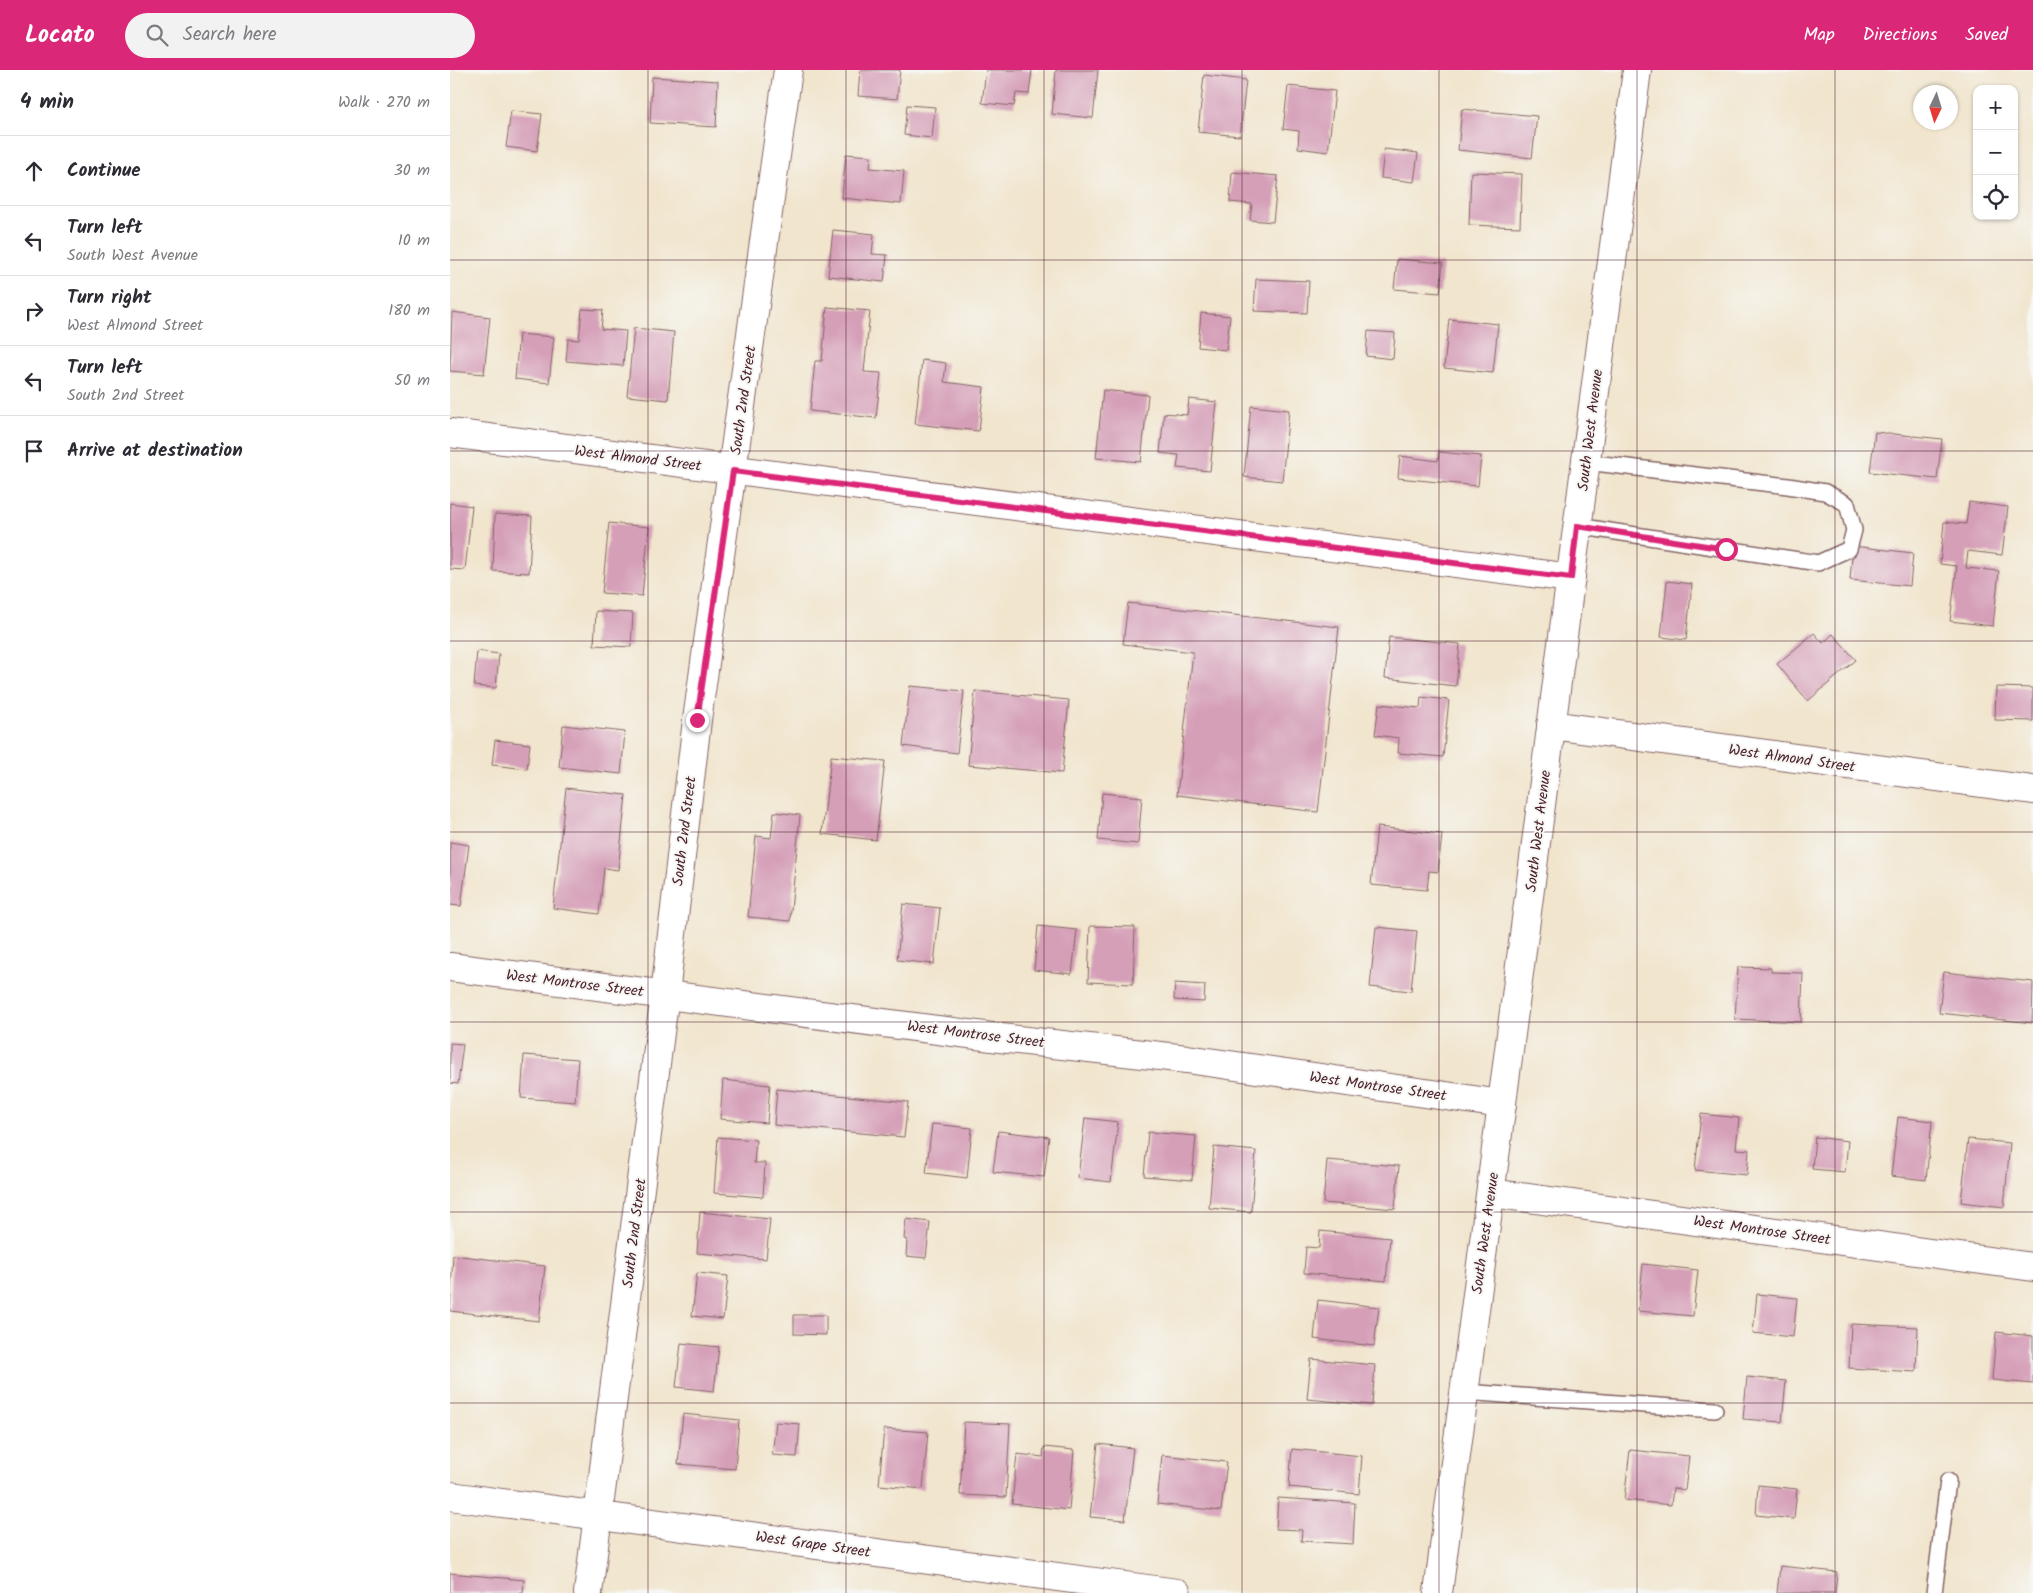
<!DOCTYPE html>
<html lang="en">
<head>
<meta charset="utf-8">
<style>
	:root { --surface:#fff; --page:#f2f2f3; --text:#2b2b33; --muted:#7c7c81; --line:#e1e1e2; --accent:#db2777 }
	body { margin:0; font-family:Kalam,sans-serif; background:var(--page); color:var(--text) }
	.controls { position:absolute; right:15px; top:15px; display:grid; overflow:hidden; border-radius:10px; box-shadow:0 1px 4px #0004 }
	.controls button { width:45px; height:45px; display:grid; place-items:center; padding:0; border:0; border-bottom:1px solid var(--line); background:var(--surface); color:var(--text); font:25px sans-serif }
	.compass { position:absolute; left:1463px; top:15px; width:45px; height:45px; border-radius:50%; background:var(--surface); box-shadow:0 1px 4px #0004; rotate:184deg }
	.stop { position:absolute; width:15px; height:15px; margin:-11px; border:4px solid #db2777; border-radius:50%; background:#fff }
	.stop.end { background:#db2777; border-color:#fff; box-shadow:0 1px 5px #0008 }
	.list { margin:0; padding:0; list-style:none }
	h2 { display:flex; justify-content:space-between; align-items:center; height:65px; margin:0; padding:0 20px; font-size:21px }
	h2 small { font-size:16px; font-weight:400; color:var(--muted) }
	.list li { display:grid; grid-template-columns:32px 1fr auto; gap:15px; align-items:center; box-sizing:border-box; height:70px; padding:0 20px; border-top:1px solid var(--line) }
	.list b { display:block; font-size:19px; white-space:nowrap }
	.list p { margin:0; font-size:16px; white-space:nowrap; color:var(--muted) }
	.list em { font-size:16px; font-style:normal; color:var(--muted) }
	.icon { flex:none; width:28px; height:28px; fill:none; stroke:currentColor; stroke-width:2; stroke-linecap:round; stroke-linejoin:round }
	.map { position:relative; flex:none; width:1583px; height:1523px; overflow:hidden }
	header { display:flex; align-items:center; gap:30px; box-sizing:border-box; height:70px; padding:0 25px; background:var(--accent); color:#fff }
	header strong { font-size:24px }
	nav { display:flex; gap:28px; margin-inline-start:auto; font-size:18px }
	.search { width:350px; height:45px; background:var(--page); display:flex; align-items:center; gap:12px; box-sizing:border-box; padding:0 18px; border-radius:28px; color:var(--muted); font-size:19px }
	main { display:flex }
	aside { flex:1; background:var(--surface) }
	.map>svg:first-child { display:block }
	.building { fill:#d59fb8 }
	.lines { fill:none; stroke-linecap:round; stroke-linejoin:round }
	.service-casing { stroke:#846464; stroke-width:18 }
	.minor-casing { stroke:#846464; stroke-width:30 }
	.tertiary-casing { stroke:#846464; stroke-width:30 }
	.service { stroke:#fff; stroke-width:15 }
	.minor { stroke:#fff; stroke-width:28 }
	.tertiary { stroke:#fff; stroke-width:28 }
	.route { stroke:#db2777; stroke-width:6 }
	.grid { fill:none; stroke:#4a1f2b; stroke-width:1; stroke-opacity:0.55 }
	.labels { text-anchor:middle; stroke-width:4; stroke-linejoin:round; paint-order:stroke }
	.street-label { font-size:15px; fill:#4a1f2b; stroke:#f6f6f2 }
</style>
</head>
<body>
<header>
<strong>Locato</strong>
<div class="search"><svg class="icon" aria-label="search" viewBox="0 0 24 24"><circle cx="10" cy="10" r="6"/><path d="M15 15l6 6"/></svg>Search here</div>
<nav><a>Map</a><a>Directions</a><a>Saved</a></nav>
</header>
<main>
<aside>
<h2>4 min<small>Walk · 270 m</small></h2>
<ul class="list">
<li><svg class="icon" aria-label="ahead" viewBox="0 0 24 24"><path d="M12 20V5M6 11l6-6 6 6"/></svg><div><b>Continue</b></div><em>30 m</em></li>
<li><svg class="icon" aria-label="left" viewBox="0 0 24 24"><path d="M17 20v-9H6M10 6l-5 5 5 5"/></svg><div><b>Turn left</b><p>South West Avenue</p></div><em>10 m</em></li>
<li><svg class="icon" aria-label="right" viewBox="0 0 24 24"><path d="M7 20v-9h11M14 6l5 5-5 5"/></svg><div><b>Turn right</b><p>West Almond Street</p></div><em>180 m</em></li>
<li><svg class="icon" aria-label="left" viewBox="0 0 24 24"><path d="M17 20v-9H6M10 6l-5 5 5 5"/></svg><div><b>Turn left</b><p>South 2nd Street</p></div><em>50 m</em></li>
<li><svg class="icon" aria-label="arrive" viewBox="0 0 24 24"><path d="M6 21V4h12l-3 4 3 4H6"/></svg><div><b>Arrive at destination</b></div></li>
</ul>
</aside>
<div class="map">
<svg width="1583" height="1523" viewBox="0 0 1583 1523">
	<rect width="100%" height="100%" fill="#f6f6f2"/>
	<filter id="ink" filterUnits="userSpaceOnUse"><feTurbulence type="fractalNoise" baseFrequency=".02" numOctaves="2"/><feDisplacementMap in="SourceGraphic" scale="10" xChannelSelector="R" yChannelSelector="G"/><feConvolveMatrix kernelMatrix="1 2 1 2 8 2 1 2 1" color-interpolation-filters="sRGB"/></filter>
	<filter id="wash" filterUnits="userSpaceOnUse"><feTurbulence type="fractalNoise" baseFrequency=".0096" numOctaves="4" result="noise"/><feDisplacementMap in="SourceGraphic" scale="20" xChannelSelector="R" yChannelSelector="G"/><feGaussianBlur stdDeviation="1.12" result="paint"/><feColorMatrix in="noise" values="0 0 0 0 0 0 0 0 0 0 0 0 0 0 0 0 0 1.4 0 .05"/><feComposite in="paint" operator="in"/></filter>
	<g filter="url(#wash)">
		<rect width="100%" height="100%" fill="#f1e5cd"/>
		<g id="blocks">
			<g class="building">
				<path d="M410 0H450L447 29 408 26Z"/>
				<path d="M536 0H582L579 24 566 23 564 36 532 33Z"/>
				<path d="M606 0H648L643 48 602 44Z"/>
				<path d="M754 5 796 10 790 66 748 62Z"/>
				<path d="M202 7 268 11 266 57 200 53Z"/>
				<path d="M838 16 885 21 878 82 848 78 849 61 833 59Z"/>
				<path d="M457 35 485 37 482 68 454 65Z"/>
				<path d="M1012 39 1087 46 1082 88 1008 80Z"/>
				<path d="M61 41 92 44 87 81 56 77Z"/>
				<path d="M934 79 968 83 964 112 931 108Z"/>
				<path d="M396 84 421 86 420 98 454 101 451 134 392 128Z"/>
				<path d="M782 102 828 106 823 152 800 150 802 134 780 132Z"/>
				<path d="M1021 102 1072 104 1070 157 1019 155Z"/>
				<path d="M383 160 424 164 422 184 437 185 434 212 378 206Z"/>
				<path d="M947 189 993 193 990 223 944 219Z"/>
				<path d="M806 209 859 211 857 243 804 241Z"/>
				<path d="M377 237 420 241 414 302 431 303 426 348 360 341 365 291H372Z"/>
				<path d="M132 239 153 240 151 259 176 261 173 296 116 291 118 269 129 270Z"/>
				<path d="M2 242 40 247 34 304 0 301Z"/>
				<path d="M751 243 780 246 776 280 748 277Z"/>
				<path d="M999 249 1048 254 1043 303 994 298Z"/>
				<path d="M184 258 224 262 218 330 177 326Z"/>
				<path d="M918 261 945 263 943 289 916 286Z"/>
				<path d="M69 264 104 267 99 313 65 309Z"/>
				<path d="M472 290 496 293 494 312 534 317 529 361 465 354Z"/>
				<path d="M653 320 698 325 691 392 646 388Z"/>
				<path d="M739 329 767 332 760 401 727 398 729 385 710 383 714 343 737 345Z"/>
				<path d="M801 336 839 340 832 411 794 407Z"/>
				<path d="M1425 362 1492 369 1487 409 1420 402Z"/>
				<path d="M989 382 1031 386 1028 416 948 408 950 386 988 391Z"/>
				<path d="M1519 432 1558 437 1552 485 1518 481 1516 498 1549 501 1543 556 1500 551 1507 496 1490 494 1494 452 1516 454Z"/>
				<path d="M0 433 22 436 15 500 0 499Z"/>
				<path d="M45 444 82 446 79 503 43 501Z"/>
				<path d="M159 453 199 457 192 526 152 523Z"/>
				<path d="M1403 476 1463 483 1460 516 1400 510Z"/>
				<path d="M1217 511 1242 514 1236 570 1211 567Z"/>
				<path d="M678 533 889 557 868 742 727 725 743 582 673 574Z"/>
				<path d="M146 541 183 543 181 577 144 575Z"/>
				<path d="M1364 563 1373 573 1383 564 1406 590 1358 631 1327 594Z"/>
				<path d="M939 567 1010 574 1006 616 935 608Z"/>
				<path d="M27 581 49 584 46 618 24 616Z"/>
				<path d="M460 616 514 621 507 683 453 676Z"/>
				<path d="M1546 617 1583 618V651L1545 650Z"/>
				<path d="M525 621 619 630 612 703 518 695Z"/>
				<path d="M971 627 999 630 993 687 948 683 949 668 925 665 929 634 970 638Z"/>
				<path d="M113 655 175 662 171 704 109 697Z"/>
				<path d="M45 670 80 674 77 699 42 695Z"/>
				<path d="M381 686 435 691 426 770 372 764Z"/>
				<path d="M116 718 176 725 168 800 154 798 149 844 103 838Z"/>
				<path d="M652 723 692 727 688 774 648 770Z"/>
				<path d="M324 742 350 745 340 851 298 847 306 766 321 768Z"/>
				<path d="M927 757 992 764 988 802 979 801 977 820 921 815Z"/>
				<path d="M0 772 19 775 11 836 0 835Z"/>
				<path d="M453 834 490 838 484 894 447 890Z"/>
				<path d="M588 856 627 860 622 904 584 900Z"/>
				<path d="M640 856 685 857 683 914 638 912Z"/>
				<path d="M926 857 967 861 961 921 920 917Z"/>
				<path d="M1288 897 1321 898V902L1353 903 1351 952 1285 949Z"/>
				<path d="M1494 902 1583 912 1582 953 1489 943Z"/>
				<path d="M725 913 755 915 754 932 724 930Z"/>
				<path d="M0 973 13 974 8 1014 0 1013Z"/>
				<path d="M74 985 128 989 125 1032 71 1028Z"/>
				<path d="M273 1010 320 1015 317 1053 270 1049Z"/>
				<path d="M327 1019 458 1032 454 1067 324 1055Z"/>
				<path d="M1251 1044 1289 1048 1286 1079 1299 1080 1297 1105 1245 1100Z"/>
				<path d="M1448 1047 1482 1051 1476 1110 1441 1106Z"/>
				<path d="M635 1048 668 1052 661 1112 628 1108Z"/>
				<path d="M482 1054 522 1058 517 1108 476 1103Z"/>
				<path d="M548 1061 599 1067 594 1107 543 1102Z"/>
				<path d="M698 1062 746 1066 742 1110 694 1106Z"/>
				<path d="M268 1067 306 1070 304 1093H315L313 1127 264 1123Z"/>
				<path d="M1365 1067 1398 1071 1395 1102 1362 1099Z"/>
				<path d="M1518 1069 1560 1073 1554 1137 1511 1132Z"/>
				<path d="M764 1077 806 1081 801 1142 759 1138Z"/>
				<path d="M877 1090 949 1096 945 1139 873 1133Z"/>
				<path d="M250 1142 320 1149 316 1189 247 1183Z"/>
				<path d="M456 1149 480 1152 476 1188 456 1186 457 1170 454 1169Z"/>
				<path d="M870 1161 940 1168 936 1211 854 1203 856 1177 869 1178Z"/>
				<path d="M3 1185 95 1196 89 1251 0 1241Z"/>
				<path d="M1193 1194 1248 1200 1243 1246 1188 1241Z"/>
				<path d="M247 1203 278 1206 273 1249 242 1246Z"/>
				<path d="M1307 1224 1347 1228 1343 1267 1303 1263Z"/>
				<path d="M868 1230 929 1237 924 1276 864 1269Z"/>
				<path d="M344 1245H376V1265L344 1264Z"/>
				<path d="M1401 1254 1468 1257 1466 1302 1399 1298Z"/>
				<path d="M1546 1262 1583 1266V1314L1542 1310Z"/>
				<path d="M231 1273 269 1277 264 1321 226 1317Z"/>
				<path d="M861 1289 925 1295 922 1335 857 1329Z"/>
				<path d="M1297 1307 1336 1311 1332 1352 1293 1349Z"/>
				<path d="M233 1344 289 1350 285 1399 228 1394Z"/>
				<path d="M326 1352 350 1354 347 1387 322 1385Z"/>
				<path d="M514 1352 560 1354 556 1427 510 1425Z"/>
				<path d="M434 1359 478 1362 473 1419 429 1415Z"/>
				<path d="M648 1374 683 1378 675 1450 640 1447Z"/>
				<path d="M594 1377 624 1380 619 1440 562 1434 567 1384 593 1387Z"/>
				<path d="M842 1379 912 1386 909 1424 839 1417Z"/>
				<path d="M1180 1380 1239 1386 1235 1420 1223 1418 1221 1435 1174 1430Z"/>
				<path d="M712 1385 777 1392 771 1441 707 1434Z"/>
				<path d="M1308 1415 1347 1419 1344 1449 1306 1445Z"/>
				<path d="M828 1428 905 1433 903 1474 851 1471 852 1460 826 1459Z"/>
				<path d="M1330 1496 1387 1502 1385 1523H1327Z"/>
				<path d="M0 1503 74 1510 73 1523H0Z"/>
			</g>
		</g>
	</g>
	<g filter="url(#ink)">
		<use href="#blocks" fill-opacity="0" stroke="#846464" stroke-width="1"/>
		<g class="lines">
			<defs>
				<g id="service">
					<path d="M1127 456 1368 493 1399 479 1404 460 1397 434 1375 422 1338 416 1136 392"/>
					<path d="M1014 1322 1265 1340"/>
					<path d="M1484 1523 1498 1411"/>
				</g>
				<g id="minor">
					<path d="M0 363 1121 508"/>
					<path d="M1101 655 1583 720"/>
					<path d="M0 897 550 968 737 989 1052 1034"/>
					<path d="M1041 1123 1583 1197"/>
					<path d="M0 1426 727 1523"/>
					<path d="M138 1523 215 924 247 650 338 0"/>
				</g>
				<path id="tertiary" d="M988 1523 1187 0"/>
			</defs>
			<use href="#service" class="service-casing"/>
			<use href="#minor" class="minor-casing"/>
			<use href="#tertiary" class="tertiary-casing"/>
			<use href="#service" class="service"/>
			<use href="#minor" class="minor"/>
			<use href="#tertiary" class="tertiary"/>
		</g>
	</g>
	<g class="lines" filter="url(#ink)">
		<path class="route" d="M247 650 283 401 1121 508 1127 456 1276 479"/>
	</g>
	<path class="grid" d="M198 0V1523M396 0V1523M594 0V1523M792 0V1523M989 0V1523M1187 0V1523M1385 0V1523M0 190H1583M0 381H1583M0 571H1583M0 762H1583M0 952H1583M0 1142H1583M0 1333H1583"/>
	<g class="labels">
		<g class="street-label">
			<text transform="translate(293 330) rotate(-82)" y="5">South 2nd Street</text>
			<text transform="translate(1140 360) rotate(-83)" y="5">South West Avenue</text>
			<text transform="translate(188 388) rotate(7)" y="5">West Almond Street</text>
			<text transform="translate(1342 688) rotate(8)" y="5">West Almond Street</text>
			<text transform="translate(234 761) rotate(-83)" y="5">South 2nd Street</text>
			<text transform="translate(1088 761) rotate(-83)" y="5">South West Avenue</text>
			<text transform="translate(125 913) rotate(7)" y="5">West Montrose Street</text>
			<text transform="translate(526 964) rotate(7)" y="5">West Montrose Street</text>
			<text transform="translate(928 1016) rotate(8)" y="5">West Montrose Street</text>
			<text transform="translate(1312 1160) rotate(8)" y="5">West Montrose Street</text>
			<text transform="translate(184 1163) rotate(-83)" y="5">South 2nd Street</text>
			<text transform="translate(1035 1163) rotate(-82)" y="5">South West Avenue</text>
			<text transform="translate(363 1474) rotate(8)" y="5">West Grape Street</text>
		</g>
	</g>
</svg>
<div class="controls">
<button>+</button>
<button>−</button>
<button><svg class="icon" aria-label="locate" viewBox="0 0 24 24"><circle cx="12" cy="12" r="6"/><path d="M12 2v4M12 18v4M2 12h4M18 12h4"/></svg></button>
</div>
<svg class="compass" viewBox="-18 -18 36 36"><path d="M0-13l5 13h-10z" fill="#e53935"/><path d="M0 13l5-13h-10z" fill="#7c7c81"/></svg>
<div class="stop" style="left:1276px;top:479px"></div>
<div class="stop end" style="left:247px;top:650px"></div>
</div>
</main>
</body>
</html>
